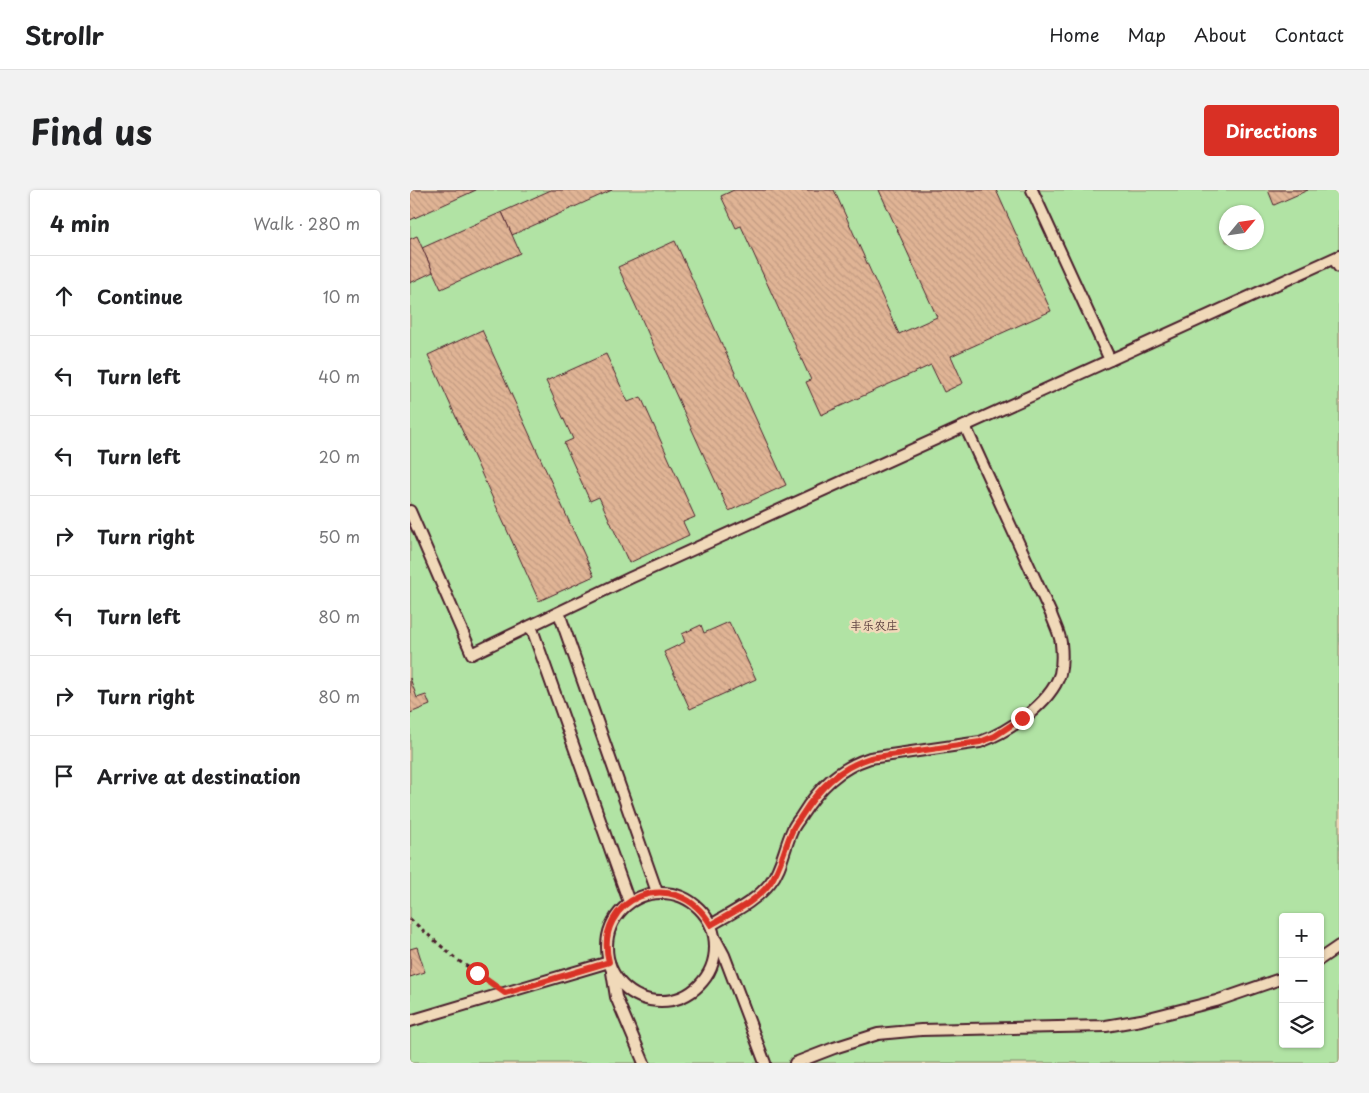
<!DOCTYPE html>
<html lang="en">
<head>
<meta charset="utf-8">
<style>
	:root { --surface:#fff; --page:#f2f2f2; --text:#202124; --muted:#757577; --line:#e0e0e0; --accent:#d93025 }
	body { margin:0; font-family:"Playpen Sans","LXGW WenKai TC",sans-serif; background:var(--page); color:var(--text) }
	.controls { position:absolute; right:15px; bottom:15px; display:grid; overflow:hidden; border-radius:5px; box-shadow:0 1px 4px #0004 }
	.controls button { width:45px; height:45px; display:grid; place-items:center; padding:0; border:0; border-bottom:1px solid var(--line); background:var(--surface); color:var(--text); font:25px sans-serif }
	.compass { position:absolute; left:809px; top:15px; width:45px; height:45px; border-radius:50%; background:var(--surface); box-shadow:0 1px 4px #0004; rotate:61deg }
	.stop { position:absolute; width:15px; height:15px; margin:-11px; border:4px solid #d93025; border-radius:50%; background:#fff }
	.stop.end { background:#d93025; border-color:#fff; box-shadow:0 1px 5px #0008 }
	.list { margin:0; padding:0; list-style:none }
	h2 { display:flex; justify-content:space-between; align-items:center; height:65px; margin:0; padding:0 20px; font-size:21px }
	h2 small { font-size:16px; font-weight:400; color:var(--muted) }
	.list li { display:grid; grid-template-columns:32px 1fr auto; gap:15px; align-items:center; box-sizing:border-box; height:80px; padding:0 20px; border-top:1px solid var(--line) }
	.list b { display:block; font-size:19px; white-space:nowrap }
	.list em { font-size:16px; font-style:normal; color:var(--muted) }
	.icon { flex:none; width:28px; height:28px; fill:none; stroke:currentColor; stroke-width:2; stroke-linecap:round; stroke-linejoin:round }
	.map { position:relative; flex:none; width:929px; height:873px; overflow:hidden; border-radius:5px }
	header { display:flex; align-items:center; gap:30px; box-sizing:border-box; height:70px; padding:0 25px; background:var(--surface); border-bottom:1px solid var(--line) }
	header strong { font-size:24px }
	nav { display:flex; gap:28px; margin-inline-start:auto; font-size:18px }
	.intro { display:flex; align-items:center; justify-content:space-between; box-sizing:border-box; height:120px; padding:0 30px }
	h1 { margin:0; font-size:35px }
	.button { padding:12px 22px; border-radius:5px; background:var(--accent); color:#fff; font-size:18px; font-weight:700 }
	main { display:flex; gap:30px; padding:0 30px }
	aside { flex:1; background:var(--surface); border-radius:5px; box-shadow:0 1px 4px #0004 }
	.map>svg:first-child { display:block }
	.garden { fill:#b1e3a4; stroke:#7e8168; fill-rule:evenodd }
	.building { fill:url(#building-back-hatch); stroke:#4a1f2b }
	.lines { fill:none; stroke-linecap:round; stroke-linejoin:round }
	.lane-casing { stroke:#4a1f2b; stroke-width:14 }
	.path { stroke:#4a1f2b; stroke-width:3; stroke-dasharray:4 4; stroke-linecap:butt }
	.lane { stroke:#f0d9b9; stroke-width:10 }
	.route { stroke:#d93025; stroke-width:6 }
	.labels { text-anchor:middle; stroke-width:5; stroke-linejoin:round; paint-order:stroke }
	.park-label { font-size:12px; fill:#593c3d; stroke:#f0d9b9 }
</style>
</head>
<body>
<header>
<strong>Strollr</strong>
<nav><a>Home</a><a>Map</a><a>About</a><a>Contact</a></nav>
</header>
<div class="intro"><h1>Find us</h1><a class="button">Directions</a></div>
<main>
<aside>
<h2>4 min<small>Walk · 280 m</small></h2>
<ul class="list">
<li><svg class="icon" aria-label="ahead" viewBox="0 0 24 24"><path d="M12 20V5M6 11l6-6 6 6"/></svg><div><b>Continue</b></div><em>10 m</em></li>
<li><svg class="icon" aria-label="left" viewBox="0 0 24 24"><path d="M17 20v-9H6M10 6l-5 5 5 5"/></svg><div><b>Turn left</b></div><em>40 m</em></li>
<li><svg class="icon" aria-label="left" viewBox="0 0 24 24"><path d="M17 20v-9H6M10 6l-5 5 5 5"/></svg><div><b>Turn left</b></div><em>20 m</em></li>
<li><svg class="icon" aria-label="right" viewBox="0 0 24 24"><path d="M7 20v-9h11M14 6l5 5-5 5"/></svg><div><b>Turn right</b></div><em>50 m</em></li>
<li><svg class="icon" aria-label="left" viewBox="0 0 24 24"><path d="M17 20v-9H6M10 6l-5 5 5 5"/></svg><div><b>Turn left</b></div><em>80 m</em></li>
<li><svg class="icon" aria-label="right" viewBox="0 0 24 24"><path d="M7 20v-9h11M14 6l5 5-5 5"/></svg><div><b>Turn right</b></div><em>80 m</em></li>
<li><svg class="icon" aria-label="arrive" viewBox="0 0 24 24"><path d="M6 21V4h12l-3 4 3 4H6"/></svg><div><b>Arrive at destination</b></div></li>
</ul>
</aside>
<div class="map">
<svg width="929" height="873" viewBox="0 0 929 873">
	<defs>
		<pattern id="building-back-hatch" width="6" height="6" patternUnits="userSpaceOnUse" patternTransform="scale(1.25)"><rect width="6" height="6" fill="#e0b495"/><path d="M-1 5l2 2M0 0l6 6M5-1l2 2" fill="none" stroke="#c29a81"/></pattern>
	</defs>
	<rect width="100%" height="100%" fill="#f0d9b9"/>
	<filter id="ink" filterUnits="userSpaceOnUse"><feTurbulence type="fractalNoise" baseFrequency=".02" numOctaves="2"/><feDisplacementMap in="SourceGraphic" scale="10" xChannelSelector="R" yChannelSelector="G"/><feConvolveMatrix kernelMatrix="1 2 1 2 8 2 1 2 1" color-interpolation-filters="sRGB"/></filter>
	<g filter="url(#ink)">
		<path class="garden" d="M0 0H929V873H0ZM816 22H846V52H816ZM873 727H910V854H873Z"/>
		<g class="building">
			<path d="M0 0H66L0 30Z"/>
			<path d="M141 0H202L102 45 92 22Z"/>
			<path d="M324 0H424L489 144 527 127 469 0H586L641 121 541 166 553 193 534 202 521 175 411 225 396 192 401 190 331 36 326 38 311 6Z"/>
			<path d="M858 0H898L864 15Z"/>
			<path d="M92 22 110 63 31 99 12 58Z"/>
			<path d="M7 46 23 82 0 93V49Z"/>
			<path d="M265 51 376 295 319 321 208 77Z"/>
			<path d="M72 140 184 386 129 411 18 165Z"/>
			<path d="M196 164 218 212 231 207 285 327 273 332 279 345 219 373 189 307 180 311 154 253 163 249 136 191Z"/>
			<path d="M319 432 346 489 280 519 254 462 275 452 272 444 291 435 294 443Z"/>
			<path d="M0 488 7 508 16 505 20 515 0 523Z"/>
			<path d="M7 757 15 782 0 787V759Z"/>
		</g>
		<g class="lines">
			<defs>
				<g id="lane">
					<path d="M622 0 700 170"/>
					<path d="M924 69 929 77"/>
					<path d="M0 321 62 464 220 388 929 66"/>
					<path d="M149 423 247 702"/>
					<path d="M121 436 219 712"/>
					<circle cx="251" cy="757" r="54"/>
					<path d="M301 735C321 723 345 712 360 693 372 678 374 658 382 641 384 635 389 630 392 625 409 598 429 578 460 568L570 552C598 542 640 514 650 484 652 475 652 463 651 453 650 444 644 433 641 424L555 236"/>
					<path d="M306 750 314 765 355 873"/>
					<path d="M910 769 929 756"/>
					<path d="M202 782 206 807 234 873"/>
					<path d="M0 831 199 772"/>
					<path d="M385 873 424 858 468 844 511 840 696 836 731 830 806 811 873 788"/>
				</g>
			</defs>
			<use href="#lane" class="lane-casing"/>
			<path class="path" d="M0 729 46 769 82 793"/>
			<use href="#lane" class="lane"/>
		</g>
	</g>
	<g class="lines" filter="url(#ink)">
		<path class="route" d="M67 783 95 803 199 772C182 708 265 673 301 735 321 723 346 712 360 693 371 678 374 658 382 641 384 635 389 630 392 625 409 598 429 578 460 568L570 552 585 546 612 528"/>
	</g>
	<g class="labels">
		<g class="park-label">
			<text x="464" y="440">丰乐农庄</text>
		</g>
	</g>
</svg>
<div class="controls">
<button>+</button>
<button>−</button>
<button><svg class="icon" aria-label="layers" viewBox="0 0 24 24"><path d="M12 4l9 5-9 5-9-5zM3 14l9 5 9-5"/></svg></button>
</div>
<svg class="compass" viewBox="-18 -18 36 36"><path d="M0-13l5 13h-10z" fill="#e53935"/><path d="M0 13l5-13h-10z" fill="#757577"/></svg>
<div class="stop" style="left:67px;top:783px"></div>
<div class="stop end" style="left:612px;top:528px"></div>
</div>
</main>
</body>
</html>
